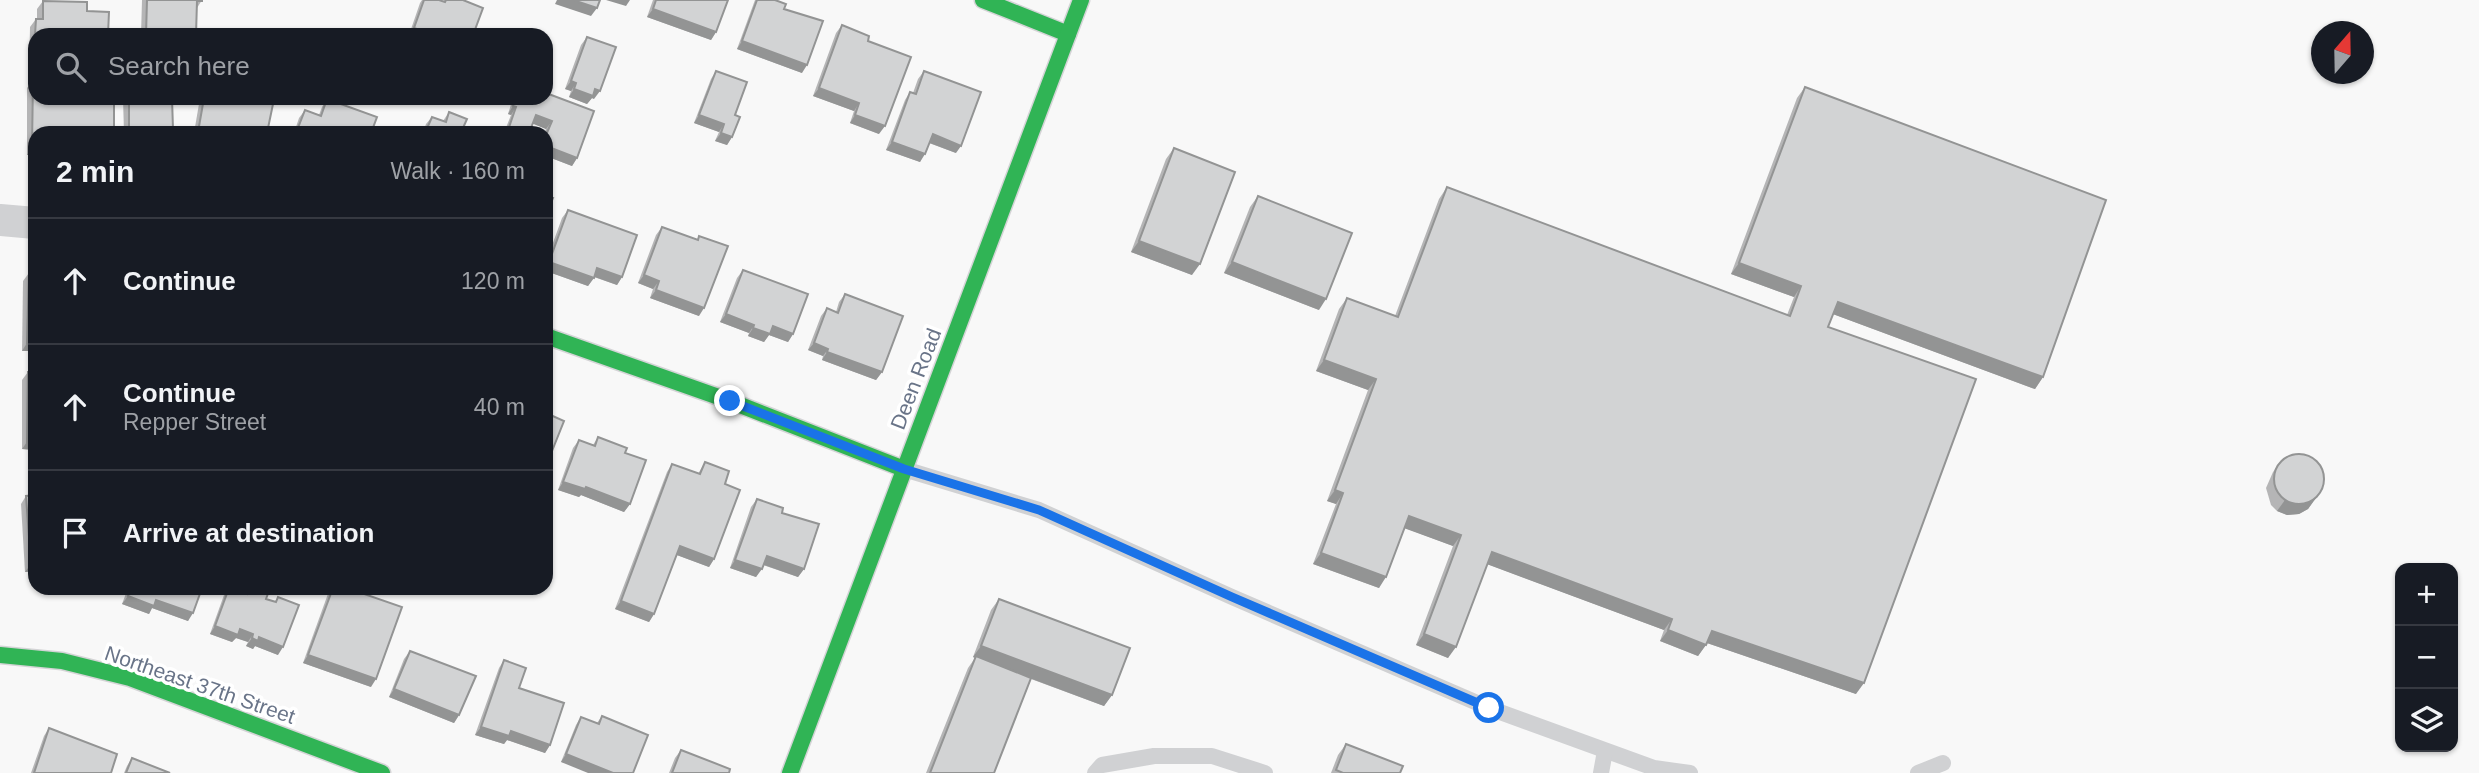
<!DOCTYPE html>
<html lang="en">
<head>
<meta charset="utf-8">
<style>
	:root { --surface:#171b24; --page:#20242c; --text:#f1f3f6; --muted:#9ea1a6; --line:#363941 }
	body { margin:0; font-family:Helvetica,sans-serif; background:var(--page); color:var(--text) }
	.controls { position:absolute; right:21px; bottom:21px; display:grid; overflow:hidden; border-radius:14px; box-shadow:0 2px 5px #0004 }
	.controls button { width:63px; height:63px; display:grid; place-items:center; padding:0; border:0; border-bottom:2px solid var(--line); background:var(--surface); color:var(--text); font:35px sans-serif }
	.compass { position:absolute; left:2311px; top:21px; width:63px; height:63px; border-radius:50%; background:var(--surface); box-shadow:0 2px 5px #0004; rotate:20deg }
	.stop { position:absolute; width:21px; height:21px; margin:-16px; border:5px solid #1a73e8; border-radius:50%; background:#fff }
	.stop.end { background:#1a73e8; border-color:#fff; box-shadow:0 2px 7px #0008 }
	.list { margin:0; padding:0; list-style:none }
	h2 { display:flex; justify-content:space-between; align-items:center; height:91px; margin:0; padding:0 28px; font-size:30px }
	h2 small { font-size:23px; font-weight:400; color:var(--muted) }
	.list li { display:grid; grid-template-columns:46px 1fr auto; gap:21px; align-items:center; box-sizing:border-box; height:126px; padding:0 28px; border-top:2px solid var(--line) }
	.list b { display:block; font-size:26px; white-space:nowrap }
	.list p { margin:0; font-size:23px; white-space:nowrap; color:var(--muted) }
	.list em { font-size:23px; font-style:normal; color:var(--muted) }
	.icon { flex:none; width:38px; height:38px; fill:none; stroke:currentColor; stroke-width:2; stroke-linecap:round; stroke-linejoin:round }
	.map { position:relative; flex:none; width:2479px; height:773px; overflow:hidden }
	.search { position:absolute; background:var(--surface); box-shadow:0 2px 5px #0004; left:28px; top:28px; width:525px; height:77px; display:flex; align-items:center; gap:18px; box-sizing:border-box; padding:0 24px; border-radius:21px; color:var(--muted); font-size:26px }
	.panel { position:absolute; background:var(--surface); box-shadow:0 2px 5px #0004; left:28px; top:126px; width:525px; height:469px; border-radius:21px }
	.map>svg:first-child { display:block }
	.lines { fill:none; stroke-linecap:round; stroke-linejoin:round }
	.fast-casing { stroke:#d4d4d6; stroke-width:19 }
	.lane { stroke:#d0d1d3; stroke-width:16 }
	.street { stroke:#d0d1d3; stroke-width:32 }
	.fast { stroke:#30b455; stroke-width:16 }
	.wall { fill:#b5b5b6 }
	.shaded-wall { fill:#939494 }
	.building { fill:#d2d3d4; stroke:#939494; stroke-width:2 }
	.route { stroke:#1a73e8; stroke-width:9 }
	.labels { text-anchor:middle; stroke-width:7; stroke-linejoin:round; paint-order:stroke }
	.street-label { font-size:21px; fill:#697488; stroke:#fff }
</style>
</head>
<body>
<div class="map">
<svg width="2479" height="773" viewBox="0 0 2479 773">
	<rect width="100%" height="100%" fill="#f8f8f8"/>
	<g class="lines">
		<defs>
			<g id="fast">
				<path d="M983 0 1068 34"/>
				<path d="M546 336 730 401 904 469"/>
				<path d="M0 655 62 661 130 678 382 773"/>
				<path d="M790 773 1081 0"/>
			</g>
		</defs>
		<use href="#fast" class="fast-casing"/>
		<g class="lane">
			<path d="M904 469 1039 510 1232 597 1489 708 1654 768 1690 773"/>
			<path d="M1095 773 1102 765 1154 756H1212L1265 773"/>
			<path d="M1601 773 1605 751"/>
			<path d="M1918 773 1943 763"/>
		</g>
		<path class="street" d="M0 220 35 223"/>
		<use href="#fast" class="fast"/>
	</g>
	<g class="wall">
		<path d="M142 0H202L197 8 196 35H141Z"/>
		<path d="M422 0H439L443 1 444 0H463L473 35H409L420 3Z"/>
		<path d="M653 0H728L716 32 711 40 647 17Z"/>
		<path d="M755 0H775L784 9 802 73 737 49Z"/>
		<path d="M43 1 87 2 35 35V78H29L30 27 36 19H37V9Z"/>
		<path d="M842 25 868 41 879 134 850 123 854 111 813 96 836 33Z"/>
		<path d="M587 37 594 99 592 98 587 104 569 97 571 91 565 89 581 45Z"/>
		<path d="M716 71 735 115 732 137 727 145 715 141 719 132 694 123 711 79Z"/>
		<path d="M924 71 956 153 929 143 920 162 886 150 905 100 910 92 913 93 918 79Z"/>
		<path d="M33 80 35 155H27V88Z"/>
		<path d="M1805 87 2043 377 2035 389 1833 314 1828 327 1856 694 1707 643 1698 656 1660 641 1664 630 1487 564 1448 658 1416 645 1453 546 1405 528 1379 588 1313 564 1336 504 1327 501 1368 390 1316 371 1339 309 1347 298 1395 316 1439 199 1447 187 1787 315 1794 297 1731 274 1797 98Z"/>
		<path d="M123 98H172L173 129 170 133H124Z"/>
		<path d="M200 98H235L267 133H194Z"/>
		<path d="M513 98H546L577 158 572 166 546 156V133H544L546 129 533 123 529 133H504L511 115 508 114Z"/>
		<path d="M327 99 371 133H294L299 118 305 110 319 115 322 107Z"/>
		<path d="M449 112 463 128 477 133H423L426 124 432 117 443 121Z"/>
		<path d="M1174 148 1192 275 1131 252 1166 159Z"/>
		<path d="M1258 196 1319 310 1224 273 1250 207Z"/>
		<path d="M568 210 622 277 617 285 594 277 588 286 546 271V262L562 218Z"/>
		<path d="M662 227 697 240 699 236V316L650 298 653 289 638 283 656 235Z"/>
		<path d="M743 270 793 334 788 342 769 335 764 342 748 336 749 333 720 322 737 278Z"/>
		<path d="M29 273 35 351H22L23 281Z"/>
		<path d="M845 294 882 372 876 380 822 360 823 356 808 350 821 316 827 308 836 312 839 302Z"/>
		<path d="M28 372 35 450 22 449V380Z"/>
		<path d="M598 437 625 453 630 504 624 512 581 495 579 497 558 490 573 448 579 440 593 445Z"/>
		<path d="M2281 461 2322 489 2308 509 2299 514 2287 515 2277 511 2271 505 2266 488 2273 472Z"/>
		<path d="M705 462 725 484 714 559 709 567 677 555 654 614 649 622 615 609 667 472 672 464 698 474Z"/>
		<path d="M26 496 35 571 25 572 21 504Z"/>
		<path d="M757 499 782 513 804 569 798 577 763 565 756 577 730 568 751 507Z"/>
		<path d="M128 588H202L188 621 152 608 149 614 122 604Z"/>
		<path d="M229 588 245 593 247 588H270L266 599 275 602 278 597V655L255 646 253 649 246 646 248 642 236 638 232 642 210 634 224 595Z"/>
		<path d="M331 588H347L371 687 303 663 329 591Z"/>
		<path d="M999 599 1112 695 1104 706 1031 679 994 773H926L968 668 975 658 973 657 991 610Z"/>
		<path d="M410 651 459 715 454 723 389 697 404 659Z"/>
		<path d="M504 660 550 745 545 753 507 740 504 744 475 735 499 668Z"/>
		<path d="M602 716 633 773 561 762 576 725 581 717 597 723Z"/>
		<path d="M49 728 111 773H31L44 736Z"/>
		<path d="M1346 744 1400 773H1331L1338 755Z"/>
		<path d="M681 750 729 773H669L675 758Z"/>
		<path d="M132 758 170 773H124L127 766Z"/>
	</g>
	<g class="shaded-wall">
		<path d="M557 0H573L597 8 591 16 555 4Z"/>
		<path d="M606 0H630L626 6Z"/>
		<path d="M653 9 716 32 711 40 647 17Z"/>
		<path d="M414 28 433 35H409Z"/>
		<path d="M742 41 807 65 802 73 737 49Z"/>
		<path d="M35 70V78H29Z"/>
		<path d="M571 81 576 83 571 91 565 89Z"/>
		<path d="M819 88 859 103 854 111 813 96Z"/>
		<path d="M574 89H595L600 91 594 99 592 98 587 104 569 97Z"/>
		<path d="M513 106 516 107 511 115 508 114Z"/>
		<path d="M536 115 552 121 546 129 531 123Z"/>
		<path d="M699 115 724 124 719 132 694 123Z"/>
		<path d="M855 115 885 126 879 134 850 123Z"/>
		<path d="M163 129H173L170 133H160Z"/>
		<path d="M721 133 732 137 727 145 715 141Z"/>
		<path d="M933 134 961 146 956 153 927 142Z"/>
		<path d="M892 142 925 154 920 162 886 150Z"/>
		<path d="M546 146 577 158 572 166 546 156Z"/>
		<path d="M32 147H35V155H27Z"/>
		<path d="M1139 241 1200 264 1192 275 1131 252Z"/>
		<path d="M549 262 594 278 588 286 546 271V266Z"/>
		<path d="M1232 262 1326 299 1319 310 1224 273Z"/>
		<path d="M1739 263 1801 286 1794 297 1731 274Z"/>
		<path d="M597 268 622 277 617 285 592 276Z"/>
		<path d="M644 275 659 281 653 289 638 283Z"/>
		<path d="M656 290 704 308 699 316 650 298Z"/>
		<path d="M1838 302 2043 377 2035 389 1830 313Z"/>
		<path d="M726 314 754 325 749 333 720 322Z"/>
		<path d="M773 326 793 334 788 342 769 335 764 342 748 336 753 328Z"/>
		<path d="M27 343H35V351H22Z"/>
		<path d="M814 343 828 349 823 356 808 350Z"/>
		<path d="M827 352 882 372 876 380 822 360Z"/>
		<path d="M1324 360 1376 379 1368 390 1316 371Z"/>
		<path d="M27 442H35V450L22 449Z"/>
		<path d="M563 482 586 487 630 504 624 512 581 495 579 497 558 490Z"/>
		<path d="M1335 490 1343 493 1336 504 1327 501Z"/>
		<path d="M2316 498 2308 509 2299 514 2287 515 2277 511 2285 500Z"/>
		<path d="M1409 516 1461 535 1453 546 1401 527Z"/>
		<path d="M680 546 714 559 709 567 674 554Z"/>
		<path d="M1492 552 1672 619 1664 630 1484 563Z"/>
		<path d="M1321 553 1386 577 1379 588 1313 564Z"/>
		<path d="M767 556 804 569 798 577 761 564Z"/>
		<path d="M735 560 762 569 756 577 730 568Z"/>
		<path d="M31 564H35V571L25 572Z"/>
		<path d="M128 596 156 600 193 613 188 621 152 608 149 614 122 604Z"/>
		<path d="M621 601 654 614 649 622 615 609Z"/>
		<path d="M215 626 240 629 253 634 248 642 236 638 232 642 210 634Z"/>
		<path d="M1668 630 1706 645 1698 656 1660 641Z"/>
		<path d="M1712 631 1864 683 1856 694 1704 642Z"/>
		<path d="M1424 634 1456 647 1448 658 1416 645Z"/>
		<path d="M259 637 283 647 278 655 255 646 253 649 246 646 252 638Z"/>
		<path d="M981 646 1112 695 1104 706 973 657Z"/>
		<path d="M308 655 376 679 371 687 303 663Z"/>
		<path d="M394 689 459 715 454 723 389 697Z"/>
		<path d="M481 727 511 731 550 745 545 753 507 740 504 744 475 735Z"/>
		<path d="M566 754 613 773H588L561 762Z"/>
	</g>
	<g class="building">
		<path d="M147 0H202V1H197L196 35H146Z"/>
		<path d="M424 0H439L445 2 446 0H463L483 8 473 35H433L414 28Z"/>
		<path d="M573 0H600L597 8Z"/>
		<path d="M656 0H728L716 32 653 9Z"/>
		<path d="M757 0H775L786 4 784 9 823 21 807 65 742 41Z"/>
		<path d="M43 1 87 2V11L109 12 108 35H35L36 19H43Z"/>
		<path d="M842 25 869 36 868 41 911 57 885 126 855 115 859 103 819 88Z"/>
		<path d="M587 37 616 47 600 91 595 89 593 96 574 89 576 83 571 81Z"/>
		<path d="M716 71 747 82 735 115 740 117 732 137 721 133 724 124 699 115Z"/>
		<path d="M924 71 981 92 961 146 933 134 925 154 892 142 910 92 916 94Z"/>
		<path d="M33 80H35V98H114V133H35V147H32Z"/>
		<path d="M1805 87 2106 200 2043 377 1838 302 1828 327 1976 379 1864 683 1712 631 1706 645 1668 630 1672 619 1492 552 1456 647 1424 634 1461 535 1409 516 1386 577 1321 553 1343 493 1335 490 1376 379 1324 360 1347 298 1398 317 1447 187 1790 316 1801 286 1739 263Z"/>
		<path d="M546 93 594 111 577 158 546 146V135L552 121 536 115 529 133H507L516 107 513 106 516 98H546Z"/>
		<path d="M129 98H172L173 129H163V133H129Z"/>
		<path d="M204 98H235L273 104 267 133H206L198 132Z"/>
		<path d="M327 99 377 117 371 133H296L305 110 321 116Z"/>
		<path d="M449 112 467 119 463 128 477 133H425L432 117 446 122Z"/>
		<path d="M1174 148 1235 172 1200 264 1139 241Z"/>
		<path d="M546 196 553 198 546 215Z"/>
		<path d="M1258 196 1352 233 1326 299 1232 262Z"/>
		<path d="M568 210 637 235 622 277 597 268 594 278 549 262Z"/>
		<path d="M662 227 698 240 699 236 728 246 704 308 656 290 659 281 644 275Z"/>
		<path d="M743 270 808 294 793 334 773 326 770 334 753 328 754 325 726 314Z"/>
		<path d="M29 273H35V343H27Z"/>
		<path d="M845 294 903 316 882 372 827 352 828 349 814 343 827 308 838 313Z"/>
		<path d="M28 372H35V442H27Z"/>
		<path d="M546 413 564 421 546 466Z"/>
		<path d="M598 437 627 448 625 453 646 460 630 504 586 487 585 489 563 482 579 440 595 446Z"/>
		<circle cx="2299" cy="479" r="25"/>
		<path d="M705 462 729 471 725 484 740 490 714 559 680 546 654 614 621 601 672 464 700 474Z"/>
		<path d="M35 495V564H31L26 496Z"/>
		<path d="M757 499 783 508 782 513 819 524 804 569 767 556 762 569 735 560Z"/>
		<path d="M131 588H202L193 613 156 600 154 606 128 596Z"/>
		<path d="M229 588H233L247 594 250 588H270L266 599 276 602 278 597 299 605 283 647 259 637 258 641 252 638 253 634 240 629 238 635 215 626Z"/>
		<path d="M333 588H347L402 607 376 679 308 655Z"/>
		<path d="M999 599 1130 648 1112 695 981 646Z"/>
		<path d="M410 651 476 676 459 715 394 689Z"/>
		<path d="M976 656 1031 678 994 773H930Z"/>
		<path d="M504 660 526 668 519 688 564 703 550 745 511 731 509 736 481 727Z"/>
		<path d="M602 716 648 735 633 773H613L566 754 581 717 599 724Z"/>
		<path d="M49 728 117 754 111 773H34Z"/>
		<path d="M1346 744 1403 766 1400 773H1343L1336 770Z"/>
		<path d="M681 750 730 769 729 773H672Z"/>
		<path d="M132 758 170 773H126Z"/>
	</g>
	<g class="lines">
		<path class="route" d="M730 401 904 469 1039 510 1232 597 1489 708"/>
	</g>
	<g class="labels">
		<g class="street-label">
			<text transform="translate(916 379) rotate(-69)" y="7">Deen Road</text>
			<text transform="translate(200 685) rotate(19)" y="7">Northeast 37th Street</text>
		</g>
	</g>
</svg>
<div class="controls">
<button>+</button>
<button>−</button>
<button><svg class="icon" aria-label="layers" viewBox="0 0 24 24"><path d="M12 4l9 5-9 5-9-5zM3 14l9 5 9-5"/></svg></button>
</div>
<svg class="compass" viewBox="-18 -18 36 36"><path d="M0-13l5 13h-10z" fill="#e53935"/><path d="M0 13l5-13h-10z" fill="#9ea1a6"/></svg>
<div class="stop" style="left:1489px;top:708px"></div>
<div class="stop end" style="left:730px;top:401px"></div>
<div class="search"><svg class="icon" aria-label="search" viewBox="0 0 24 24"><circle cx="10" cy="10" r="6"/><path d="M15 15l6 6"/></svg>Search here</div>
<section class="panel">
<h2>2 min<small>Walk · 160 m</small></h2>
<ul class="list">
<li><svg class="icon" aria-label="ahead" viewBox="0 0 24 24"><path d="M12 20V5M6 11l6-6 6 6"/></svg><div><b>Continue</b></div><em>120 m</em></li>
<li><svg class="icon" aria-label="ahead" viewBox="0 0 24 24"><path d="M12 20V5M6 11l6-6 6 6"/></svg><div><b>Continue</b><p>Repper Street</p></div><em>40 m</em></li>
<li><svg class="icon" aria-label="arrive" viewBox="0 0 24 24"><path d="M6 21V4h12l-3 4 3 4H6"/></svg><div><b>Arrive at destination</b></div></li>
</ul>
</section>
</div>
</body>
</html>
